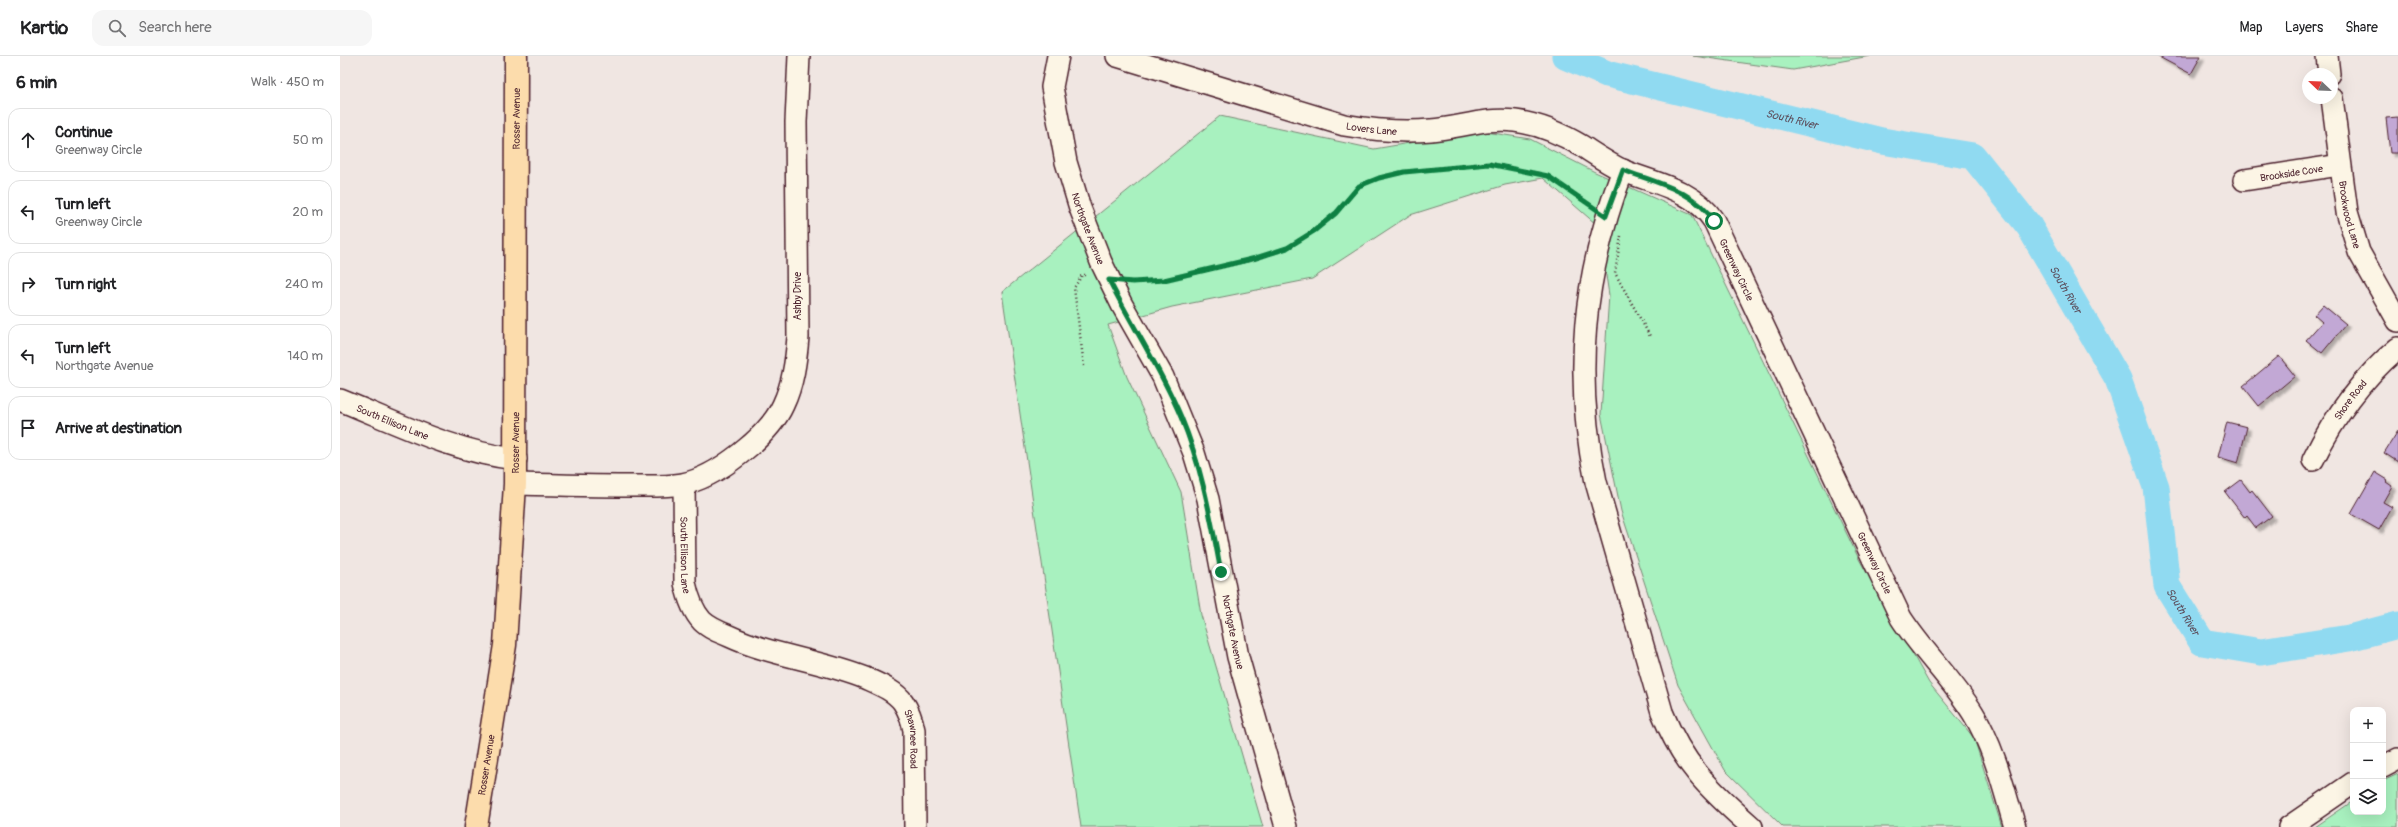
<!DOCTYPE html>
<html lang="en">
<head>
<meta charset="utf-8">
<style>
	:root { --surface:#fff; --page:#f6f6f6; --text:#202124; --muted:#757577; --line:#e0e0e0 }
	body { margin:0; font-family:Pangolin,sans-serif; background:var(--page); color:var(--text) }
	.controls { position:absolute; right:12px; bottom:12px; display:grid; overflow:hidden; border-radius:8px; box-shadow:0 4px 16px #0002 }
	.controls button { width:36px; height:36px; display:grid; place-items:center; padding:0; border:0; border-bottom:1px solid var(--line); background:var(--surface); color:var(--text); font:20px sans-serif }
	.compass { position:absolute; left:1962px; top:12px; width:36px; height:36px; border-radius:50%; background:var(--surface); box-shadow:0 4px 16px #0002; rotate:293deg }
	.stop { position:absolute; width:12px; height:12px; margin:-9px; border:3px solid #0b8043; border-radius:50%; background:#fff }
	.stop.end { background:#0b8043; border-color:#fff; box-shadow:0 1px 4px #0008 }
	.list { margin:0; padding:0; list-style:none }
	h2 { display:flex; justify-content:space-between; align-items:center; height:52px; margin:0; padding:0 16px; font-size:17px }
	h2 small { font-size:13px; font-weight:400; color:var(--muted) }
	.list li { display:grid; grid-template-columns:26px 1fr auto; gap:12px; align-items:center; box-sizing:border-box; height:64px; margin:0 8px 8px; padding:0 8px; border:1px solid var(--line); border-radius:12px }
	.list b { display:block; font-size:15px; white-space:nowrap }
	.list p { margin:0; font-size:13px; white-space:nowrap; color:var(--muted) }
	.list em { font-size:13px; font-style:normal; color:var(--muted) }
	.icon { flex:none; width:22px; height:22px; fill:none; stroke:currentColor; stroke-width:2; stroke-linecap:round; stroke-linejoin:round }
	.map { position:relative; flex:none; width:2058px; height:771px; overflow:hidden }
	header { display:flex; align-items:center; gap:24px; box-sizing:border-box; height:56px; padding:0 20px; background:var(--surface); border-bottom:1px solid var(--line) }
	header strong { font-size:19px }
	nav { display:flex; gap:22px; margin-inline-start:auto; font-size:14px }
	.search { width:280px; height:36px; background:var(--page); display:flex; align-items:center; gap:10px; box-sizing:border-box; padding:0 14px; border-radius:12px; color:var(--muted); font-size:15px }
	main { display:flex }
	aside { flex:1; background:var(--surface) }
	.map>svg:first-child { display:block }
	.green { fill:#a8f1bf; stroke:#798875 }
	.lines { fill:none; stroke-linecap:round; stroke-linejoin:round }
	.river { stroke:#90daf1; stroke-width:27 }
	.building { fill:#c2a8d5; stroke:#4a1f2b; filter:url(#shadow) }
	.minor-casing { stroke:#4a1f2b; stroke-width:24 }
	.major-casing { stroke:#4a1f2b; stroke-width:25 }
	.path { stroke:#4a1f2b; stroke-width:2.5; stroke-dasharray:1 3; stroke-linecap:butt }
	.minor { stroke:#fcf5e5; stroke-width:21 }
	.major { stroke:#fcdcac; stroke-width:22 }
	.route { stroke:#0b8043; stroke-width:5 }
	.labels { text-anchor:middle; stroke-width:4; stroke-linejoin:round; paint-order:stroke }
	.street-label { font-size:10px; fill:#4a1f2b; stroke:#fcf5e5 }
	.water-label { font-size:11px; font-style:italic; fill:#5c4e5c; stroke:#fcf5e5 }
</style>
</head>
<body>
<header>
<strong>Kartio</strong>
<div class="search"><svg class="icon" aria-label="search" viewBox="0 0 24 24"><circle cx="10" cy="10" r="6"/><path d="M15 15l6 6"/></svg>Search here</div>
<nav><a>Map</a><a>Layers</a><a>Share</a></nav>
</header>
<main>
<aside>
<h2>6 min<small>Walk · 450 m</small></h2>
<ul class="list">
<li><svg class="icon" aria-label="ahead" viewBox="0 0 24 24"><path d="M12 20V5M6 11l6-6 6 6"/></svg><div><b>Continue</b><p>Greenway Circle</p></div><em>50 m</em></li>
<li><svg class="icon" aria-label="left" viewBox="0 0 24 24"><path d="M17 20v-9H6M10 6l-5 5 5 5"/></svg><div><b>Turn left</b><p>Greenway Circle</p></div><em>20 m</em></li>
<li><svg class="icon" aria-label="right" viewBox="0 0 24 24"><path d="M7 20v-9h11M14 6l5 5-5 5"/></svg><div><b>Turn right</b></div><em>240 m</em></li>
<li><svg class="icon" aria-label="left" viewBox="0 0 24 24"><path d="M17 20v-9H6M10 6l-5 5 5 5"/></svg><div><b>Turn left</b><p>Northgate Avenue</p></div><em>140 m</em></li>
<li><svg class="icon" aria-label="arrive" viewBox="0 0 24 24"><path d="M6 21V4h12l-3 4 3 4H6"/></svg><div><b>Arrive at destination</b></div></li>
</ul>
</aside>
<div class="map">
<svg width="2058" height="771" viewBox="0 0 2058 771">
	<defs>
		<filter id="shadow"><feDropShadow dx="3.5" dy="3.5" stdDeviation="1" flood-color="#0004"/></filter>
	</defs>
	<rect width="100%" height="100%" fill="#f0e6e2"/>
	<filter id="ink" filterUnits="userSpaceOnUse"><feTurbulence type="fractalNoise" baseFrequency=".025" numOctaves="2"/><feDisplacementMap in="SourceGraphic" scale="8" xChannelSelector="R" yChannelSelector="G"/><feConvolveMatrix kernelMatrix="1 2 1 2 8 2 1 2 1" color-interpolation-filters="sRGB"/></filter>
	<g filter="url(#ink)">
		<g class="green">
			<path d="M1353 0H1530L1453 14Z"/>
			<path d="M880 60 1034 93 1140 75 1190 83 1255 116 1352 159 1519 503 1589 627 1634 682 1662 771H1443L1385 714 1338 629 1281 455 1261 358 1269 239 1264 206 1272 182 1203 122 1165 129 1070 159 972 223 832 251 768 269 787 321 841 436 861 559 923 771H741L662 236Z"/>
			<path d="M2058 718V771H1975L2013 745V756H2043V725Z"/>
		</g>
		<g class="lines">
			<path class="river" id="s1" d="M1225 0 1267 18 1542 85 1633 100 1689 170 1778 323 1816 431 1827 530 1862 586 1921 596 2009 582 2058 569"/>
		</g>
		<g class="building">
			<path d="M1817 0H1861L1851 18Z"/>
			<path d="M2058 61V97H2050L2046 62Z"/>
			<path d="M1983 249 2006 268 1982 297 1966 284 1982 266 1974 259Z"/>
			<path d="M1939 300 1955 320 1919 350 1903 330Z"/>
			<path d="M1887 366 1907 371 1898 407 1878 401Z"/>
			<path d="M2058 375V406L2044 397Z"/>
			<path d="M2035 416 2048 424 2046 426 2052 430 2043 446 2052 451 2039 474 2011 458Z"/>
			<path d="M1901 424 1910 436 1912 434 1932 460 1916 472 1907 460 1905 462 1885 436Z"/>
		</g>
		<g class="lines">
			<defs>
				<g id="minor">
					<path id="s2" d="M718 0 712 31 726 106 740 152 761 206 782 249 823 321 854 397 868 443 898 601 946 771"/>
					<path id="s3" d="M777 0 1004 69C1033 74 1061 77 1091 74 1119 72 1146 61 1175 65 1198 68 1222 78 1242 90 1256 99 1269 108 1284 115 1317 128 1354 134 1374 165L1561 562C1583 596 1612 623 1633 657 1654 691 1664 733 1675 771"/>
					<path d="M1987 0 1989 18"/>
					<path id="s4" d="M1992 42 2007 156 2019 196 2058 265"/>
					<path d="M1283 114C1243 219 1233 317 1256 426L1322 656C1343 709 1370 734 1412 771"/>
					<path id="s5" d="M1904 124 2000 109"/>
					<path id="s6" d="M0 344C57 367 114 396 176 403"/>
					<path id="s7" d="M1973 404C1994 361 2021 323 2058 292"/>
					<path d="M175 428C213 429 250 430 288 430 306 430 325 431 342 428 376 422 429 380 443 349 453 328 456 305 458 281L456 66 459 0"/>
					<path id="s8" d="M344 428 345 527C348 541 352 554 362 565 369 572 379 576 389 580 432 600 480 604 525 622 538 628 554 634 563 646 569 655 572 664 574 674L575 771"/>
					<path d="M2043 711 2058 703"/>
					<path d="M1949 771 2013 727"/>
				</g>
				<g id="major">
					<path id="s9" d="M136 771 165 589 175 428 176 0"/>
				</g>
			</defs>
			<use href="#minor" class="minor-casing"/>
			<use href="#major" class="major-casing"/>
			<g class="path">
				<path d="M1281 180 1275 217 1311 282"/>
				<path d="M789 226 824 224 916 203 947 192 974 175 996 157 1019 130 1039 122 1064 116 1149 107 1208 120 1253 151"/>
				<path d="M744 310 734 232 742 219H748"/>
			</g>
			<use href="#minor" class="minor"/>
			<use href="#major" class="major"/>
		</g>
	</g>
	<g class="lines" filter="url(#ink)">
		<path class="route" d="M881 516C871 463 862 411 841 361 821 313 792 270 769 224L793 226 824 224 916 202 947 192 974 175 996 157 1019 130 1039 122 1064 116 1149 108 1208 120 1266 160 1283 114C1316 127 1354 134 1374 165"/>
	</g>
	<g class="labels">
		<g class="street-label">
			<text dy="4" stroke="none"><textPath href="#s9" startOffset="711">Rosser Avenue</textPath></text>
			<text dy="4" stroke="none"><textPath href="#s3" startOffset="265">Lovers Lane</textPath></text>
			<text dy="4" stroke="none"><textPath href="#s5" startOffset="48">Brookside Cove</textPath></text>
			<text dy="4" stroke="none"><textPath href="#s4" startOffset="118">Brookwood Lane</textPath></text>
			<text dy="4" stroke="none"><textPath href="#s2" startOffset="178">Northgate Avenue</textPath></text>
			<text dy="4" stroke="none"><textPath href="#s3" startOffset="689">Greenway Circle</textPath></text>
			<text transform="translate(457 240) rotate(-90)" y="4">Ashby Drive</text>
			<text dy="4" stroke="none"><textPath href="#s7" startOffset="71">Shore Road</textPath></text>
			<text dy="4" stroke="none"><textPath href="#s6" startOffset="57">South Ellison Lane</textPath></text>
			<text dy="4" stroke="none"><textPath href="#s9" startOffset="387">Rosser Avenue</textPath></text>
			<text dy="4" stroke="none"><textPath href="#s8" startOffset="71">South Ellison Lane</textPath></text>
			<text dy="4" stroke="none"><textPath href="#s3" startOffset="1013">Greenway Circle</textPath></text>
			<text dy="4" stroke="none"><textPath href="#s2" startOffset="610">Northgate Avenue</textPath></text>
			<text dy="4" stroke="none"><textPath href="#s8" startOffset="399">Shawnee Road</textPath></text>
			<text dy="4" stroke="none"><textPath href="#s9" startOffset="63">Rosser Avenue</textPath></text>
		</g>
		<g class="water-label">
			<text dy="4" stroke="none"><textPath href="#s1" startOffset="236">South River</textPath></text>
			<text dy="4" stroke="none"><textPath href="#s1" startOffset="584">South River</textPath></text>
			<text dy="4" stroke="none"><textPath href="#s1" startOffset="932">South River</textPath></text>
		</g>
	</g>
</svg>
<div class="controls">
<button>+</button>
<button>−</button>
<button><svg class="icon" aria-label="layers" viewBox="0 0 24 24"><path d="M12 4l9 5-9 5-9-5zM3 14l9 5 9-5"/></svg></button>
</div>
<svg class="compass" viewBox="-18 -18 36 36"><path d="M0-13l5 13h-10z" fill="#e53935"/><path d="M0 13l5-13h-10z" fill="#757577"/></svg>
<div class="stop" style="left:1374px;top:165px"></div>
<div class="stop end" style="left:881px;top:516px"></div>
</div>
</main>
</body>
</html>
